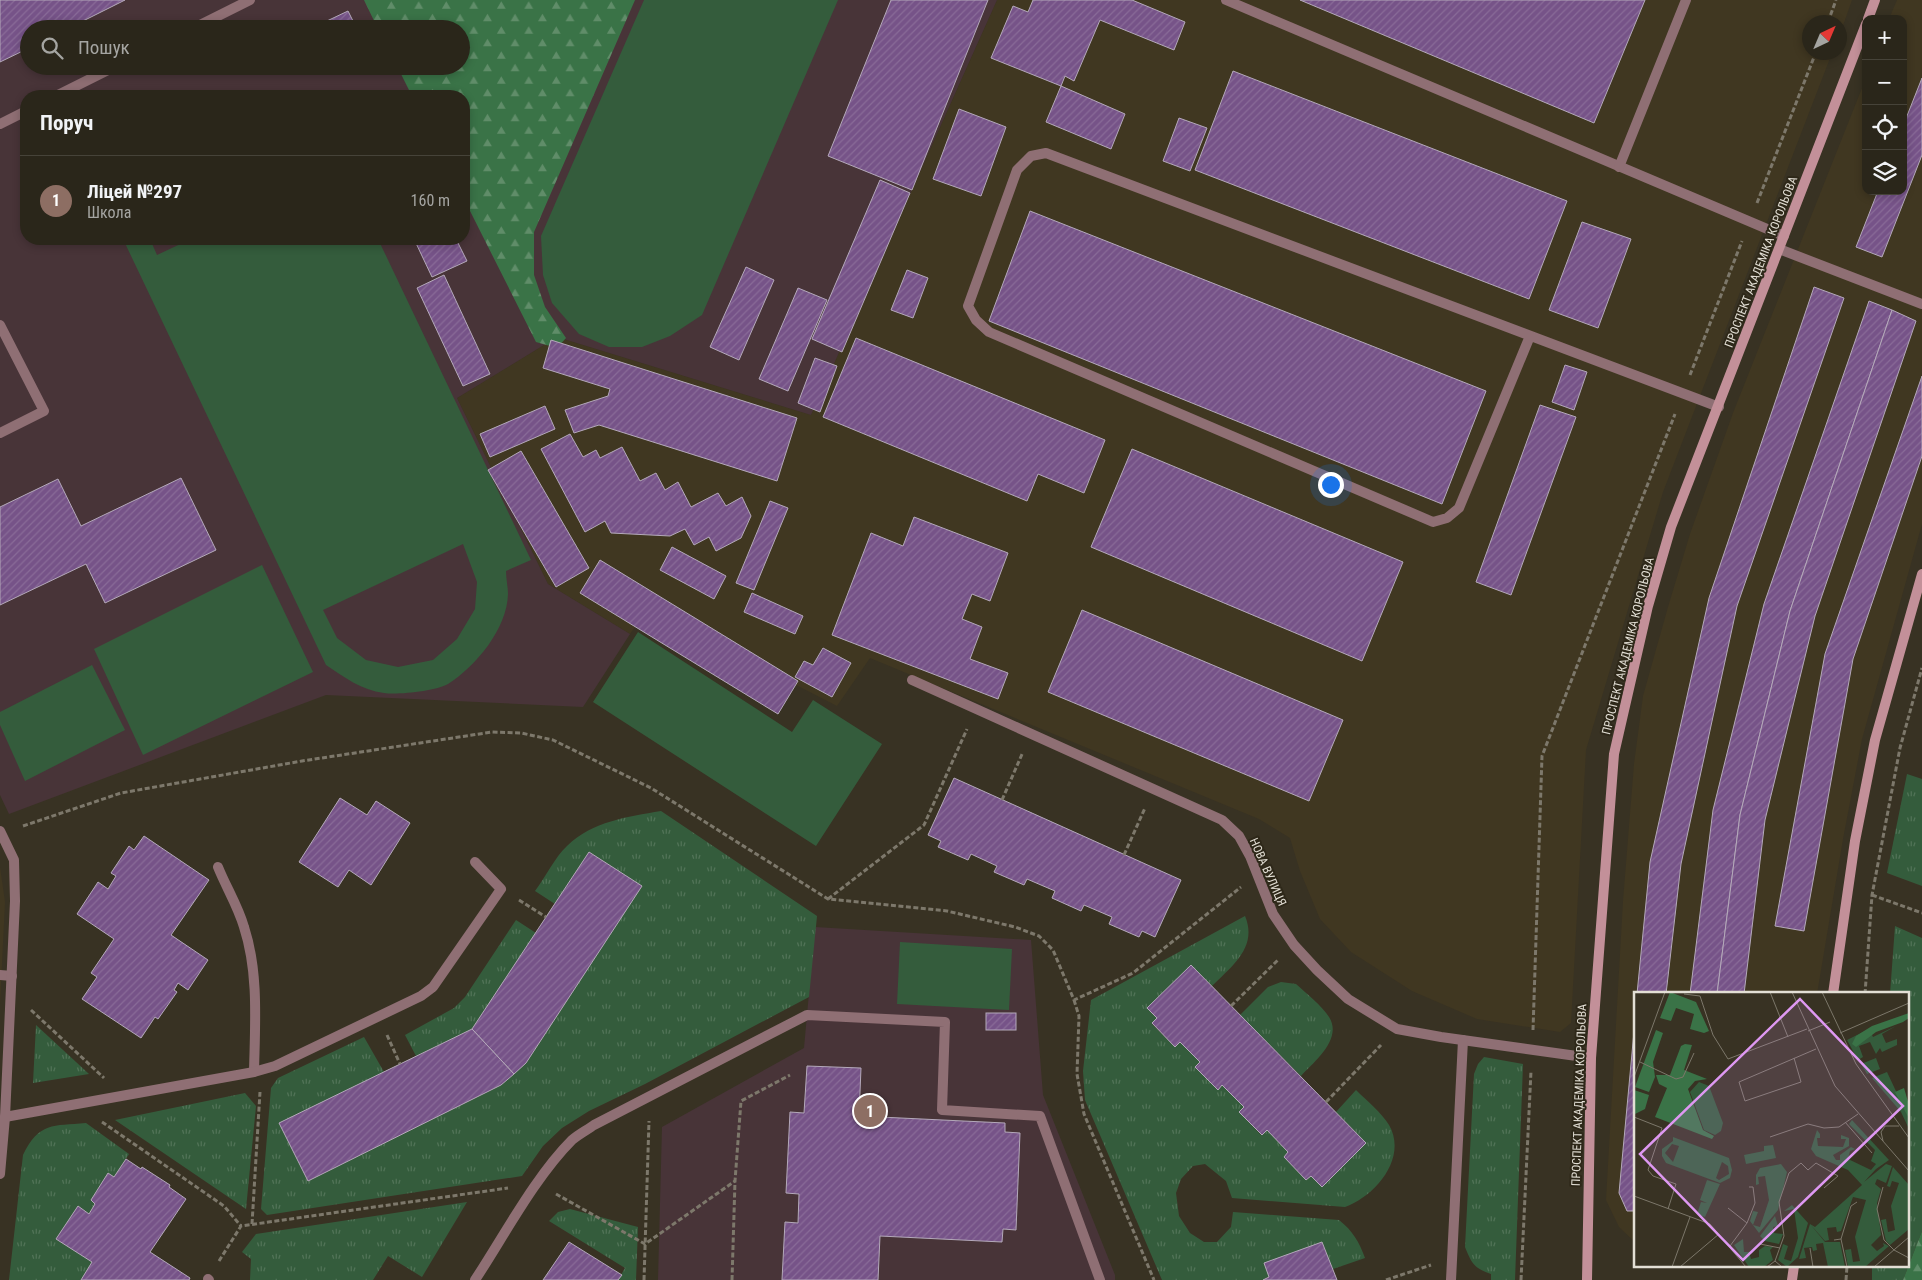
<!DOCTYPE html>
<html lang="uk">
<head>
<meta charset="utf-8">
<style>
	:root { --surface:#2a261a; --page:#322e23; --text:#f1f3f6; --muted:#a5a5a2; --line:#464339; --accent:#de98f2 }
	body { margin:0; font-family:"Roboto Condensed",sans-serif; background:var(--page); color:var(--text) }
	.controls { position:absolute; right:15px; top:15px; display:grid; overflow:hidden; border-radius:10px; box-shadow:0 2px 8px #0003 }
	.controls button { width:45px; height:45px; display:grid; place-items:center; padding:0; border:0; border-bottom:1px solid var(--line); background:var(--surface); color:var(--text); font:25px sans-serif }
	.compass { position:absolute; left:1802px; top:15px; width:45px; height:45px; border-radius:50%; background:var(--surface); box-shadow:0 2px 8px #0003; rotate:44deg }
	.you { position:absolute; left:1330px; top:484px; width:18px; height:18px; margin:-12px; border:4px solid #fff; border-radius:50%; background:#1a73e8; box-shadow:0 0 0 8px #1a73e833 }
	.badge { display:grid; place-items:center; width:32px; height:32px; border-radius:50%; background:var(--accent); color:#fff; font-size:16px; font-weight:700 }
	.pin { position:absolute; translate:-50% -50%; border:2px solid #fff; box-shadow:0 1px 5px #0006 }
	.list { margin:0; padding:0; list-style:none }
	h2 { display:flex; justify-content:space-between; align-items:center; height:65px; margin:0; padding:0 20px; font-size:21px }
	h2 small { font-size:16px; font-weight:400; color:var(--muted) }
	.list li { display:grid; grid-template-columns:32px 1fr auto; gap:15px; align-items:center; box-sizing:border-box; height:90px; padding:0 20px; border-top:1px solid var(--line) }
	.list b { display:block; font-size:19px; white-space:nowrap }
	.list p { margin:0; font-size:16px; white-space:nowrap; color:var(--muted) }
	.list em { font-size:16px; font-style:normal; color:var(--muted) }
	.icon { flex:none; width:28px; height:28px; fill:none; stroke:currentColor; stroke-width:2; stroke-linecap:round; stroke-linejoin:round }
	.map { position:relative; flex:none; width:1922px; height:1280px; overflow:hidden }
	.search { position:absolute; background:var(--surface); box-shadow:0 2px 8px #0003; left:20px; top:20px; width:450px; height:55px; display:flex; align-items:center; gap:12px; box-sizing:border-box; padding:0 18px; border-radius:28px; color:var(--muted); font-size:19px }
	.panel { position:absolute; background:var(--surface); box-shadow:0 2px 8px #0003; left:20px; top:90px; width:450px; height:155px; border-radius:20px }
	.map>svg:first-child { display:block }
	.built { fill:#403721 }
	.education { fill:#483438; fill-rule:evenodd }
	.grass { fill:url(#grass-tufts) }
	.forest { fill:url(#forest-firs) }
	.green { fill:#345c3c; fill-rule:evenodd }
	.building { fill:url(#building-hatch); stroke:#b4a9ba }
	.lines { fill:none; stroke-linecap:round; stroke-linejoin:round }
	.path { stroke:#7d786b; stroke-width:3; stroke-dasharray:5 2.5; stroke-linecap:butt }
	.service { stroke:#8f6f74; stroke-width:10 }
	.minor { stroke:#8f6f74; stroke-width:10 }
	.secondary { stroke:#c39099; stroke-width:10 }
	.labels { text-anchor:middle; stroke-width:4; stroke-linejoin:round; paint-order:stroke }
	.street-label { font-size:12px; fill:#e3dfd5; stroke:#2e2819 }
	.inset-road { fill:none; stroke:#7c776a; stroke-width:1 }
	.view { fill:#de98f2; fill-opacity:0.15; stroke:#de98f2; stroke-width:2.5 }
	.inset-edge { fill:none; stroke:#e3dfd5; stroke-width:2.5 }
</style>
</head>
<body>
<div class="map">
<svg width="1922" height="1280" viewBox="0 0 1922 1280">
	<defs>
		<pattern id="grass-tufts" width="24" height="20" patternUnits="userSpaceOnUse" patternTransform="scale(1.25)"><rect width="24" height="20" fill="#345c3c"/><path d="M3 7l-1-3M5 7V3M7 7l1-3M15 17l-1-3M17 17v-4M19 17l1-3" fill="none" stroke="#517357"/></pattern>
		<pattern id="forest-firs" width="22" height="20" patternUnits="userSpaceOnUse" patternTransform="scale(1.25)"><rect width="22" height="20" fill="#3a7347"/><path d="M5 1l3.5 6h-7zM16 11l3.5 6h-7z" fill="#608d69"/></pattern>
		<pattern id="building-hatch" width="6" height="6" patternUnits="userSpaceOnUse" patternTransform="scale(1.25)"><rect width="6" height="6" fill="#765388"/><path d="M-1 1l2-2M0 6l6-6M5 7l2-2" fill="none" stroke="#896b98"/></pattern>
	</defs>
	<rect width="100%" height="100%" fill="#383223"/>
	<g class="built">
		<path d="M997 0H1852L1840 34V22H1810V52L1832 53 1663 492 1586 750 1571 1023 1560 1032 1477 1019 1412 991 1351 952 1320 919 1300 871 1290 838 1259 819 870 658 837 706 648 609 630 634 548 584 457 398 557 337 811 415Z"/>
		<path d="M1897 0H1922V524L1862 739 1843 839 1817 994H1636V1243L1619 1227 1606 1200 1623 901 1634 764 1643 696 1668 607 1690 534 1733 413 1866 78V191H1903V19H1889Z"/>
		<path d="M0 867 5 902 0 1004Z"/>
	</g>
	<g class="education">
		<path d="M0 0H997L811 415 557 337 457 398 548 584 630 634 583 707 326 695 9 814 0 795ZM29 29H461V66H29ZM26 96H464V239H26Z"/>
		<path d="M815 927 1031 940 1043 1095 1115 1275V1280H658L662 1127 804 1048Z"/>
	</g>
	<g class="grass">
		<path d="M1907 774 1922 779V886L1887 873Z"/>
		<path d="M661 811 817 916 809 997 645 1084 589 1111 562 1128 543 1146 522 1176 267 1215 261 1209 271 1088 278 1078 364 1037 384 1072 280 1123 308 1181 501 1085 526 1063 641 886 589 852 555 904 535 891C545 878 555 857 567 846 593 821 627 817 661 811Z"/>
		<path d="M1245 916C1258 947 1232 966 1212 986L1191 965 1147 1008 1157 1018 1152 1024 1175 1047 1180 1042 1200 1062 1195 1067 1218 1090 1222 1085 1244 1107 1239 1112 1261 1135 1267 1130 1288 1152 1284 1157 1306 1180 1311 1176 1322 1186 1366 1143 1336 1112 1356 1090C1366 1100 1382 1113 1389 1125 1408 1158 1375 1196 1345 1207L1232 1198 1226 1181 1205 1164 1193 1166 1181 1179 1176 1193 1179 1216 1190 1233 1204 1242H1217L1231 1227 1233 1212 1339 1220C1353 1231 1359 1242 1365 1258L1333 1269 1322 1242 1263 1280H1162L1085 1100 1083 1071 1091 1000Z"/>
		<path d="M516 920 536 933 472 1029 416 1056 405 1035 454 1008 465 997Z"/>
		<path d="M1895 926 1922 938V1231L1903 1280H1872V1266H1908V994H1890Z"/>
		<path d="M1281 982 1296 984C1306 993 1322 1006 1329 1017 1343 1039 1314 1062 1301 1076L1240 1015 1268 987Z"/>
		<path d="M36 1025 89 1074 33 1083Z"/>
		<path d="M1484 1057 1523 1064 1515 1280H1491V1274C1474 1268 1472 1264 1465 1247L1474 1074 1478 1064Z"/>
		<path d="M245 1093 256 1106 246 1209 115 1120Z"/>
		<path d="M86 1123 129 1154 114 1177 108 1173 91 1200 95 1204 89 1214 78 1207 57 1238 92 1262 81 1280H9L23 1155C39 1122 53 1126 86 1123Z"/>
		<path d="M467 1202 422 1277 388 1256 373 1280H250L251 1259 242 1252 256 1234Z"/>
		<path d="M570 1209 638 1227 636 1280H618L625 1268 549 1221 558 1212Z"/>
	</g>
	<g class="forest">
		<path d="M364 0H635L534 232V275L545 307 566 338 557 348 536 342 464 199V96H412L397 66H461V29H378Z"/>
		<path d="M1922 1231V1280H1903Z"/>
	</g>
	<g class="green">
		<path d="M644 0H838L702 315 670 336 642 347H609L579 334 552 303 543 275 541 236Z"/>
		<path d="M123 239H150L157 255 191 239H378L531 560 506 571C506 579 508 587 508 594 507 629 476 666 448 684 436 691 398 695 384 693 361 690 344 677 326 665ZM463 544 477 582 475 609 457 639 433 660 398 667 366 660 337 638 323 610Z"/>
		<path d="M262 565 313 672 143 755 94 649Z"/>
		<path d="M638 632 792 732 813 700 882 744 816 846 593 702Z"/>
		<path d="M92 665 125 730 25 781 0 725V712Z"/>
		<path d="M900 942 1012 949 1009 1010 897 1004Z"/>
	</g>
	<g class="building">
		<path d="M0 0H125L67 29H29V48L0 62Z"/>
		<path d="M891 0H988L912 190 828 156Z"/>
		<path d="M1033 0H1132L1185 22 1174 50 1100 20 1074 81 1065 76 1061 86 991 58 1013 6 1028 12Z"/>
		<path d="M1300 0H1645L1594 123Z"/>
		<path d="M348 11 357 29H310Z"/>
		<path d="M1233 71 1567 201 1529 299 1195 170Z"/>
		<path d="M1922 78V155L1882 257 1856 247 1878 191H1903V126Z"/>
		<path d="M1061 86 1125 114 1111 149 1046 122Z"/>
		<path d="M959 109 1006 127 981 196 933 179Z"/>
		<path d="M1179 118 1207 128 1190 171 1163 161Z"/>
		<path d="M880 180 910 193 842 352 812 339Z"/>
		<path d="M1030 211 1486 391 1442 504 989 321Z"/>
		<path d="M1582 222 1631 239 1598 328 1549 310Z"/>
		<path d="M414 239H456L467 261 432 277Z"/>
		<path d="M746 267 774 280 739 360 710 347Z"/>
		<path d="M907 270 928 278 913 318 891 310Z"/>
		<path d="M444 275 490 374 463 386 417 288Z"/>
		<path d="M1814 287 1844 298 1737 606 1681 864 1666 994H1637L1650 862 1709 598Z"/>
		<path d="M798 288 827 300 788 391 759 379Z"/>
		<path d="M1869 301 1892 310 1790 611 1740 815 1717 994H1690L1713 810 1764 604Z"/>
		<path d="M1892 310 1916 321 1815 616 1765 820 1744 994H1717L1740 815 1790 611Z"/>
		<path d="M856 338 1105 440 1084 493 1038 474 1027 501 823 417Z"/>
		<path d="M551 340 797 418 777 481 599 425 574 433 565 410 608 396 610 389 543 368Z"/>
		<path d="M815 358 837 366 820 412 798 403Z"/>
		<path d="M1565 365 1587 372 1574 410 1552 402Z"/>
		<path d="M1922 376V456L1853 659 1804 931 1775 926 1825 654Z"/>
		<path d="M1540 405 1576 417 1511 595 1476 582Z"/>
		<path d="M545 406 555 429 490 457 480 434Z"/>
		<path d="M570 434 583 457 596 450 600 458 622 447 640 481 656 473 665 490 678 482 691 507 718 493 726 506 742 497 751 516 741 538 716 551 709 537 694 545 685 529 670 536 611 533 605 521 585 532 541 449Z"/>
		<path d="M1132 449 1403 562 1362 661 1091 547Z"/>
		<path d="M521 451 589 568 556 587 488 470Z"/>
		<path d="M181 478 216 550 105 603 86 564 0 605V507L58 479 81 526Z"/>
		<path d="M770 501 788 508 754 590 736 583Z"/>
		<path d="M914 517 1008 553 990 601 972 594 962 619 982 627 970 659 1008 673 998 699 832 635 871 533 903 546Z"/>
		<path d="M672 547 726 576 714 599 660 570Z"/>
		<path d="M600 560 798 681 778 714 580 593Z"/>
		<path d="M752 593 803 616 795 634 744 612Z"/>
		<path d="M1082 610 1343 720 1309 801 1048 692Z"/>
		<path d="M823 648 851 663 832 697 795 677 804 661 813 665Z"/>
		<path d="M954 778 1181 880 1155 937 1142 931 1139 937 1109 924 1112 917 1084 905 1081 911 1052 898 1055 891 1027 879 1024 885 994 872 997 866 971 854 968 860 938 847 941 841 928 835Z"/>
		<path d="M340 798 367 815 376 801 410 823 371 885 349 870 338 887 299 862Z"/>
		<path d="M144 836 209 880 171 935 208 960 188 990 178 983 174 990 177 992 158 1019 155 1017 141 1038 82 999 97 977 91 973 114 939 77 914 98 882 108 889 116 876 111 873 129 846 134 850Z"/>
		<path d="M589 852 642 886 526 1063 514 1074 472 1029Z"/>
		<path d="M1191 965 1366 1143 1322 1187 1311 1176 1306 1180 1284 1157 1288 1152 1267 1130 1262 1135 1239 1112 1244 1107 1222 1085 1218 1090 1195 1067 1200 1062 1180 1042 1175 1047 1152 1023 1157 1018 1147 1008Z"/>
		<path d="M1636 1010V1211H1627L1619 1193Z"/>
		<rect x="986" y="1013" width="30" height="17"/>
		<path d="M472 1029 514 1074 501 1085 308 1181 279 1123Z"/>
		<path d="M807 1066 861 1068 859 1116 1005 1123V1132L1020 1133 1016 1230 1003 1229 1002 1242 880 1236 878 1280H782L785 1222 798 1223 799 1194 786 1193 790 1112 804 1113Z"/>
		<path d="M126 1159 141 1169 142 1167 170 1185 169 1187 186 1199 150 1252 190 1278 189 1280H81L92 1262 56 1239 78 1206 89 1214 95 1204 91 1200 108 1173 114 1177Z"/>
		<path d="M569 1242 622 1275 618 1280H543Z"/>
		<path d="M1322 1242 1337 1280H1263L1269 1277 1264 1263Z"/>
	</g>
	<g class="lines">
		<g class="path">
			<path d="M1828 22 1836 0"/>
			<path d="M1757 203 1816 52"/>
			<path d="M1690 375 1742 241"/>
			<path d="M1002 800 1023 752"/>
			<path d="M23 826 121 793 302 761 492 732 521 733 553 740 651 788 828 899 947 911 1015 927 1039 936 1053 950 1074 1000 1133 973 1241 887"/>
			<path d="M1124 855 1145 808"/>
			<path d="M1872 895 1922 913"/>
			<path d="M828 899 924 825 967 729"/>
			<path d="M519 900 546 917"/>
			<path d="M1865 994 1872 895 1900 748 1922 668"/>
			<path d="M1074 1000 1079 1016 1077 1074 1084 1114 1154 1280"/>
			<path d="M1231 1006 1279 959"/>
			<path d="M31 1010 104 1078"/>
			<path d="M1533 1030 1542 756 1675 414"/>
			<path d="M387 1035 400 1064"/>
			<path d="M1326 1102 1381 1045"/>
			<path d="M102 1122 224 1206 241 1226"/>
			<path d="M556 1194 645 1244 735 1181"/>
			<path d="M252 1224 260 1092"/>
			<path d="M219 1261 241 1226 508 1188"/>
			<path d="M644 1280 649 1121"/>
			<path d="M732 1280 735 1181 741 1101 790 1075"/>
			<path d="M1386 1280 1431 1265"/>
			<path d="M1521 1280 1531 1071"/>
			<path d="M1846 1280 1847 1266"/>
		</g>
		<g class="service">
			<path d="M1226 0 1784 236"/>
			<path d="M192 29 250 0"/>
			<path d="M56 96 116 66"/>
			<path d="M0 124 26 111"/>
			<path d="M1619 167 1686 0"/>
			<path d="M1779 249 1922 304"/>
			<path d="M0 325 44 411 0 433"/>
			<path d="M1530 336 1459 508 1447 518 1433 522 989 332 976 320 968 306 1017 170 1031 156 1046 153 1719 407"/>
			<path d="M912 680 1222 820 1239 836 1250 856 1273 914 1294 945 1317 970 1348 999 1397 1029 1441 1037 1591 1058"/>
			<path d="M218 867C226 887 238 906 244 927 259 973 255 1024 254 1072"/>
			<path d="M0 975 12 976"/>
			<path d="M5 1117 254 1072 275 1066 421 996 433 987 501 889 475 862"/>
			<path d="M208 1279 209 1280"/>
			<path d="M475 1280C504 1236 535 1177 572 1140 579 1134 587 1130 594 1125L807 1015 945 1022 942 1110 1040 1116 1100 1280"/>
			<path d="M1451 1280 1463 1040"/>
		</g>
		<path class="minor" d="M0 831 14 860 15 901 5 1117 0 1174"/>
		<g class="secondary">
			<path d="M1868 19 1875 0"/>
			<path d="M1833 994 1855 841 1875 740 1922 574"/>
			<path d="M1587 1280 1591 1058 1614 754 1648 606 1671 527 1866 24"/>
			<path d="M1792 1280 1794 1266"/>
		</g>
	</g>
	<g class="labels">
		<g class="street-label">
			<text transform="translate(1761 262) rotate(-69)" y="4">ПРОСПЕКТ АКАДЕМІКА КОРОЛЬОВА</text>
			<text transform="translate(1628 646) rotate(-76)" y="4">ПРОСПЕКТ АКАДЕМІКА КОРОЛЬОВА</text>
			<text transform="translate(1268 872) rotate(66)" y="4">НОВА ВУЛИЦЯ</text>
			<text transform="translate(1579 1095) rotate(-88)" y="4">ПРОСПЕКТ АКАДЕМІКА КОРОЛЬОВА</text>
		</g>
	</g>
	<g transform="translate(1634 992)">
		<rect width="275" height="275" fill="#383223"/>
		<path d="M262 34 248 42 252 51 263 47V53L248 60 246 56 242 62 236 50 225 54 229 65 224 68 213 48 235 37 239 45ZM242 66 246 77 233 82 227 72ZM253 80 275 127V137L267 120 238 86ZM218 128 255 168 242 177 230 190 252 172 258 174 252 191 243 187 241 192 247 197 243 211 247 243 237 253 243 259 250 254 249 251 255 254 231 275H214L211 258 217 257 219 270 226 269 221 245 232 208 219 205 207 239 203 240 202 235 193 236 195 248 191 249 176 232 181 235 228 193 214 178 182 164 177 157 183 138 186 142V146H183L184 154 209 155 212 147H207V143L215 146V154L199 163 202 168H206V163L217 155 221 157 216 159 214 167 237 178 242 172 237 169 241 158 215 132ZM147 172 153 180 144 218 125 241 116 229 119 219 124 220 119 233 126 235 135 208 131 184 124 185 125 192 122 193V183L126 176ZM259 175 275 193V237L256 253 252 249 247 228 252 227 254 240 261 238 257 214 265 191 258 189 256 195 253 194ZM158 213 174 231 164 265 153 275 144 268 149 252 154 254 150 267 157 269 164 246 160 217 150 219ZM141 224 144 234 139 235 140 241 149 242 145 252 131 249 126 244ZM176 232 191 250H206L211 275H194L189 251 182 252 183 258 179 259 178 255 170 256 172 266 165 267ZM109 247 110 260H115L117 267 125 265V258L131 254 139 255 136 258 139 268 130 275H115L100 253Z" fill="#345c3c"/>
		<path d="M36 0 62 10 75 39 70 41 56 37 60 22 42 16 37 29 26 26ZM275 21V26L269 30 242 40 222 55 218 52 222 44 238 34ZM22 38 29 41 19 70 21 85 15 100 1 95ZM51 52 58 53 50 78 73 87 61 89 54 97 69 138 80 144 78 147 21 125 33 96 25 92 22 83H36L47 54ZM270 96 275 113V127L261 100ZM0 98 15 103 11 117 1 122Z" fill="#3a7347"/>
		<path d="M65 90 75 94 89 131 87 139 81 143 70 138 56 100ZM39 145 95 166 98 178 96 186 86 191 32 171 28 164V157L39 149ZM38 152 45 154 39 170 31 161ZM88 170 94 174 95 182 85 188 82 186ZM139 153 142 166 112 172 110 163 130 159V154ZM73 188 86 192 71 225 63 222 67 210 73 211 66 208Z" fill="#345c3c" fill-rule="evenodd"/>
		<path class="inset-road" d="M136 0 154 45M158 0 201 94 275 179M188 0 222 72 275 146M50 2 66 4 79 43 94 67 173 37M174 39 196 30M206 41 275 11M160 66 167 90 111 109 105 90 182 57M6 70 42 87 49 85 60 61M0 85 31 0M0 125 28 136 14 178 19 184 42 192 34 217M211 130 238 161M136 145 174 132 190 136 205 135 224 122M249 149 247 140 251 134H265M249 195 243 217 250 248 260 258 275 266M0 204 76 232 112 275M94 216 113 231M207 247 213 275M200 248 207 247 217 214 223 210M126 252 146 256M96 254 113 231 121 211 119 195H115M176 256 179 275M141 269 150 244 145 210 155 181 167 171 174 178 182 171 204 184 190 196M38 275 56 225M46 275 85 242M133 275 141 269 148 275M240 275 275 245"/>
		<path class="view" d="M166 7 269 114 109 268 6 162Z"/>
		<rect width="275" height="275" class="inset-edge"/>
	</g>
</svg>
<div class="controls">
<button>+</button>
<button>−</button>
<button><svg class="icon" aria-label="locate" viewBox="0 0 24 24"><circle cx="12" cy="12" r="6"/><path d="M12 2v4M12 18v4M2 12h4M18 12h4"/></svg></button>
<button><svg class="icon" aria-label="layers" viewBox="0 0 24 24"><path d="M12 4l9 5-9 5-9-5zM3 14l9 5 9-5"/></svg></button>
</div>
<svg class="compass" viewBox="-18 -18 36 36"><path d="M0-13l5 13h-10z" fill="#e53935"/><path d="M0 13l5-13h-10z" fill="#a5a5a2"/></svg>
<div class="you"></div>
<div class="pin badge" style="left:870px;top:1111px;background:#8d6e63">1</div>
<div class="search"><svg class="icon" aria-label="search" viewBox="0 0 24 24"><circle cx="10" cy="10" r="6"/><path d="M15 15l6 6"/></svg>Пошук</div>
<section class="panel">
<h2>Поруч<small></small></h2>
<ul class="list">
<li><span class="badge" style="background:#8d6e63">1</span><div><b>Ліцей №297</b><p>Школа</p></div><em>160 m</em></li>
</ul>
</section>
</div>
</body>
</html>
